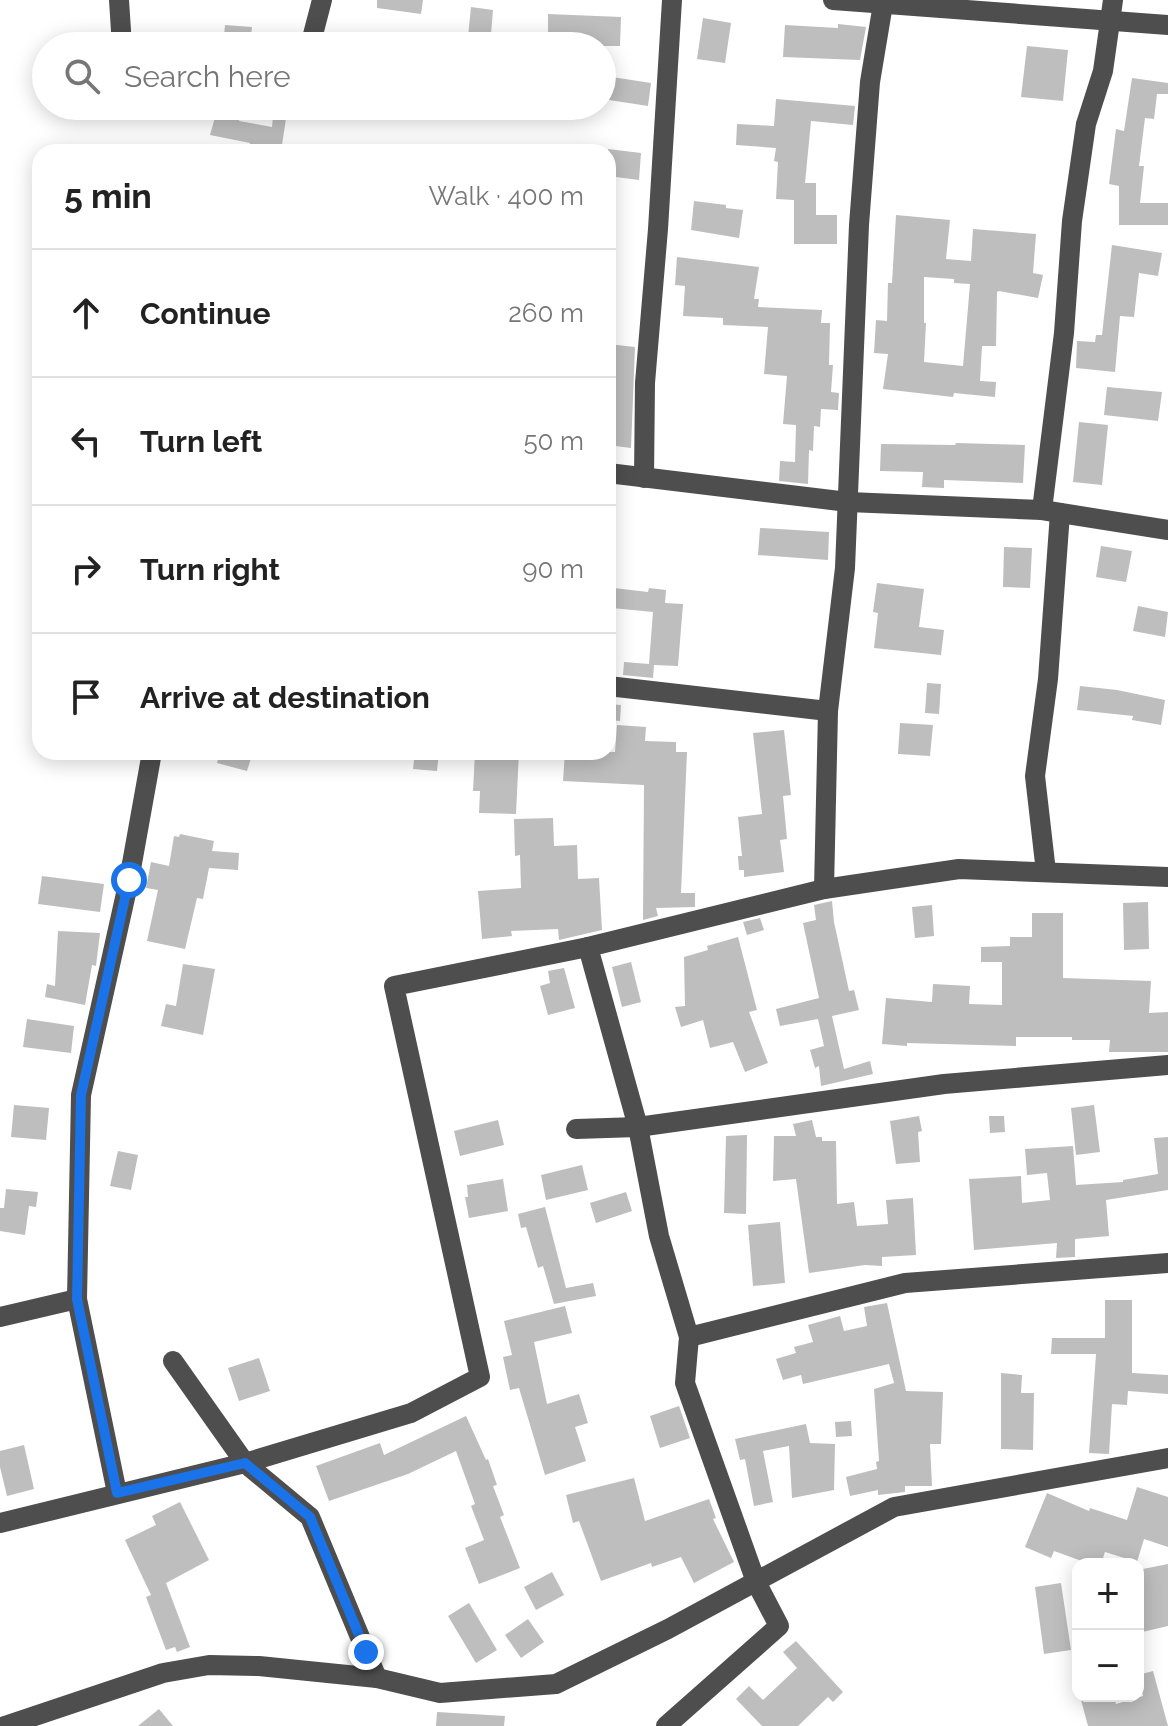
<!DOCTYPE html>
<html lang="en">
<head>
<meta charset="utf-8">
<style>
	:root { --surface:#fff; --page:#f6f6f6; --text:#222; --muted:#767676; --line:#e0e0e0 }
	body { margin:0; font-family:Raleway,sans-serif; background:var(--page); color:var(--text) }
	.controls { position:absolute; right:24px; bottom:24px; display:grid; overflow:hidden; border-radius:16px; box-shadow:0 4px 20px #0003 }
	.controls button { width:72px; height:72px; display:grid; place-items:center; padding:0; border:0; border-bottom:2px solid var(--line); background:var(--surface); color:var(--text); font:40px sans-serif }
	.stop { position:absolute; width:24px; height:24px; margin:-18px; border:6px solid #1a73e8; border-radius:50%; background:#fff }
	.stop.end { background:#1a73e8; border-color:#fff; box-shadow:0 2px 8px #0008 }
	.list { margin:0; padding:0; list-style:none }
	h2 { display:flex; justify-content:space-between; align-items:center; height:104px; margin:0; padding:0 32px; font-size:34px }
	h2 small { font-size:26px; font-weight:400; color:var(--muted) }
	.list li { display:grid; grid-template-columns:52px 1fr auto; gap:24px; align-items:center; box-sizing:border-box; height:128px; padding:0 32px; border-top:2px solid var(--line) }
	.list b { display:block; font-size:30px; white-space:nowrap }
	.list em { font-size:26px; font-style:normal; color:var(--muted) }
	.icon { flex:none; width:44px; height:44px; fill:none; stroke:currentColor; stroke-width:2; stroke-linecap:round; stroke-linejoin:round }
	.map { position:relative; flex:none; width:1168px; height:1726px; overflow:hidden }
	.search { position:absolute; background:var(--surface); box-shadow:0 4px 20px #0003; left:32px; top:32px; width:584px; height:88px; display:flex; align-items:center; gap:20px; box-sizing:border-box; padding:0 28px; border-radius:44px; color:var(--muted); font-size:30px }
	.panel { position:absolute; background:var(--surface); box-shadow:0 4px 20px #0003; left:32px; top:144px; width:584px; height:616px; border-radius:24px }
	.map>svg:first-child { display:block }
	.building { fill:#bebebe; fill-rule:evenodd }
	.lines { fill:none; stroke-linecap:round; stroke-linejoin:round }
	.minor { stroke:#4e4e4e; stroke-width:20 }
	.route { stroke:#1a73e8; stroke-width:10 }
</style>
</head>
<body>
<div class="map">
<svg width="1168" height="1726" viewBox="0 0 1168 1726">
	<rect width="100%" height="100%" fill="#fff"/>
	<g class="building">
		<path d="M377 0H423L421 14 377 8Z"/>
		<path d="M471 7 493 10 490 46H467Z"/>
		<path d="M548 14 621 17 620 46H582V42L548 41Z"/>
		<path d="M703 18 731 23 725 63 697 59Z"/>
		<path d="M838 24 866 27 860 60 783 57 785 25 838 28Z"/>
		<path d="M225 25 252 27 250 46H223Z"/>
		<path d="M1027 46 1068 50 1063 101 1021 97Z"/>
		<path d="M612 77 651 83 648 106 609 100Z"/>
		<path d="M1132 78 1168 83V94H1157L1154 119 1145 118 1139 166H1144L1140 203H1168V225H1119V186L1109 184 1116 129 1124 131Z"/>
		<path d="M776 99 855 106 853 125 811 121 805 183H816V215H837V244H794V200L776 199 778 162 774 161 776 148 736 145 737 124 774 126Z"/>
		<path d="M274 106H288L281 151 249 147 250 143 210 135 217 110 240 116 239 121 272 127Z"/>
		<path d="M434 106H487L485 120 434 115Z"/>
		<path d="M608 149 641 153 639 180 608 176Z"/>
		<path d="M694 201 726 205V208L743 210 739 238 691 230Z"/>
		<path d="M896 215 950 220 946 259 971 261 973 229 1036 234 1033 273 1043 275 1038 298 999 291 997 292 996 346H982L980 381 996 382 995 397 954 393 953 397 883 389 888 354 874 353 876 320 887 321 888 283H892ZM924 277 954 279V283L970 284 963 366 924 362 926 323H924Z"/>
		<path d="M1112 245 1162 253 1158 276 1139 273 1134 317 1120 316 1115 372 1076 368 1077 341 1095 342 1096 335H1102Z"/>
		<path d="M677 257 759 267 754 299H759L758 307 822 310 821 323H830L829 365H833L831 392 839 393 838 410 821 409 820 427 814 426 813 451 809 450 808 484 779 481 780 461 795 462 796 425 783 424 787 376 764 374 768 327 723 325V318L683 316 685 286 675 285Z"/>
		<path d="M608 344 635 347 631 448 608 445Z"/>
		<path d="M1107 387 1162 392 1158 421 1104 415Z"/>
		<path d="M1079 422 1108 425 1102 485 1073 482Z"/>
		<path d="M956 443 1025 445 1023 483 944 480V488L922 487 923 472 880 471 881 444 955 445Z"/>
		<path d="M760 528 829 532 828 560 758 555Z"/>
		<path d="M1101 546 1132 551 1126 582 1096 577Z"/>
		<path d="M1004 547 1032 548 1030 588 1003 587Z"/>
		<path d="M877 583 924 589 919 627 944 630 941 655 874 648 878 613 873 612Z"/>
		<path d="M614 588 648 592 649 588 666 590 665 603 683 604 678 666 654 665 653 678 623 675 624 662 649 664 653 612 612 608Z"/>
		<path d="M1138 606 1168 612 1165 637 1133 631Z"/>
		<path d="M927 683 941 684 939 714 925 713Z"/>
		<path d="M1080 686 1117 690 1165 700 1161 725 1132 720 1133 716 1077 710Z"/>
		<path d="M608 704 621 705 620 721 608 720Z"/>
		<path d="M900 723 933 725 930 756 898 754Z"/>
		<path d="M617 725 646 727 645 741 676 742V752H687L681 893H695V907L656 908 658 916 643 920 644 785 563 781 565 752H615Z"/>
		<path d="M784 730 791 795 783 796 787 839 780 840 784 872 744 877V870H739L738 856H742L738 817 762 814 753 733Z"/>
		<path d="M220 752H253L247 771 217 763Z"/>
		<path d="M415 752H439L437 771 413 769Z"/>
		<path d="M475 752H519L516 814 479 813 480 791H473Z"/>
		<path d="M553 818 554 846 577 845 578 879 599 878 602 930 559 940 558 929 511 931 512 936 482 939 478 891 521 888 520 855 515 856 514 819Z"/>
		<path d="M180 834 214 841 212 851 239 853 238 870 209 868 203 899 197 898 185 949 147 941 158 890 146 888 151 862 169 866 174 836 179 837Z"/>
		<path d="M42 876 104 884 100 912 38 904Z"/>
		<path d="M832 901 834 922 849 991 854 990 859 1010 832 1016 844 1069 870 1061 873 1074 821 1086 819 1066 815 1068 810 1050 824 1046 818 1019 780 1026 776 1009 819 998 803 923 816 920 814 905Z"/>
		<path d="M1148 902 1149 949 1124 950 1123 903Z"/>
		<path d="M932 905 934 936 915 938 912 907Z"/>
		<path d="M1032 913H1063V978L1151 981 1149 1013 1168 1012V1052H1109L1110 1040H1072V1037H1016V1046L907 1043V1046L882 1044 886 998 932 1002 933 984 970 986 969 1004 1002 1005V962H981V947L1010 946V937H1032Z"/>
		<path d="M760 918 764 930 747 935 743 922Z"/>
		<path d="M58 931 100 933 96 966 92 965 85 1005 45 997 47 984 55 986Z"/>
		<path d="M738 937 757 1010 749 1012 768 1063 745 1072 733 1042 710 1048 703 1020 681 1027 675 1007 685 1006 684 957 708 950 707 946Z"/>
		<path d="M631 962 641 1002 622 1007 612 967Z"/>
		<path d="M183 964 215 969 203 1035 161 1026 166 1004 176 1006Z"/>
		<path d="M564 968 575 1008 548 1015 540 986 550 983 548 971Z"/>
		<path d="M27 1019 74 1026 71 1053 23 1047Z"/>
		<path d="M14 1105 49 1108 46 1140 11 1137Z"/>
		<path d="M1094 1105 1100 1152 1076 1155 1071 1108Z"/>
		<path d="M919 1116 922 1131 918 1132 920 1162 896 1164 890 1121Z"/>
		<path d="M989 1116H1004L1005 1132 990 1133Z"/>
		<path d="M498 1120 504 1145 460 1156 454 1131Z"/>
		<path d="M812 1120 816 1137H822V1141H836L837 1204 854 1202 857 1226 888 1224 886 1200 913 1198 916 1255 882 1257V1266L865 1265 809 1273 796 1179 773 1181 774 1136H796L793 1124Z"/>
		<path d="M747 1135 746 1214 724 1213 726 1136Z"/>
		<path d="M1168 1137V1190L1106 1200 1109 1236 1075 1239V1257L1056 1258 1057 1243 974 1250 969 1179 1021 1176 1022 1203 1050 1200 1047 1173 1027 1175 1025 1149 1073 1146 1076 1185 1123 1182V1180L1158 1174 1154 1138Z"/>
		<path d="M118 1151 138 1155 131 1190 110 1186Z"/>
		<path d="M582 1165 588 1190 546 1200 541 1175Z"/>
		<path d="M503 1179 508 1211 469 1218 465 1197H468L467 1185Z"/>
		<path d="M6 1189 38 1192 36 1207 29 1206 25 1235 0 1231V1208H4Z"/>
		<path d="M626 1192 632 1211 596 1223 590 1203Z"/>
		<path d="M545 1207 566 1288 593 1283 596 1296 554 1304 543 1266 538 1268 526 1227 521 1228 518 1214Z"/>
		<path d="M780 1222 785 1283 753 1286 748 1225Z"/>
		<path d="M1105 1300H1132V1373L1168 1375V1394L1128 1391 1127 1405 1112 1404 1109 1454 1089 1453 1096 1354H1051L1052 1338H1105Z"/>
		<path d="M887 1303 906 1391 943 1392 941 1444H930L932 1486H905V1492L878 1495V1490L850 1496 846 1477 877 1469 876 1462 879 1461 874 1389 894 1383 889 1364 803 1384 801 1375 783 1380 776 1359 796 1353 794 1347 813 1342 808 1325 840 1316 844 1331 867 1326 864 1307Z"/>
		<path d="M565 1306 572 1333 534 1342 547 1404 579 1394 588 1423 575 1427 586 1461 545 1475 519 1388 510 1390 503 1357 512 1355 504 1321Z"/>
		<path d="M259 1358 270 1391 239 1401 228 1368Z"/>
		<path d="M1001 1373 1022 1375 1021 1393H1034L1033 1450 1001 1449Z"/>
		<path d="M679 1406 690 1438 660 1448 650 1416Z"/>
		<path d="M466 1416 486 1460 488 1459 497 1485 493 1486 504 1515 500 1517 520 1568 479 1584 465 1548 484 1540 471 1506 475 1504 456 1451 408 1474 329 1501 316 1466 380 1443 384 1455Z"/>
		<path d="M851 1421 852 1436 836 1437 835 1422Z"/>
		<path d="M806 1424 810 1443 835 1444 834 1490 792 1498 789 1446 763 1451 773 1502 754 1506 745 1459 740 1460 735 1439Z"/>
		<path d="M24 1445 34 1489 7 1496 0 1467V1451Z"/>
		<path d="M634 1478 645 1521 709 1499 716 1518 713 1519 734 1562 694 1583 681 1557 652 1567 651 1563 601 1581 579 1521 573 1523 566 1495Z"/>
		<path d="M1137 1487 1168 1497V1547L1144 1539 1137 1562 1105 1552 1101 1564H1090L1054 1551 1051 1558 1025 1547 1047 1493 1089 1511 1090 1508 1127 1520Z"/>
		<path d="M180 1502 209 1560 166 1583 190 1647 177 1652 175 1647 166 1650 146 1597 151 1595 125 1540 156 1525 152 1516Z"/>
		<path d="M1168 1564V1626L1138 1633V1570Z"/>
		<path d="M552 1572 564 1595 536 1610 524 1587Z"/>
		<path d="M1061 1583 1071 1650 1044 1654 1035 1587Z"/>
		<path d="M469 1603 497 1650 476 1663 448 1616Z"/>
		<path d="M528 1619 544 1642 521 1658 505 1635Z"/>
		<path d="M796 1641 843 1692 833 1702 828 1697 798 1726H762L736 1699 749 1686 763 1700 797 1668 783 1652Z"/>
		<path d="M1153 1671 1168 1726H1088L1081 1700 1094 1696H1114L1116 1704 1143 1696 1138 1675Z"/>
		<path d="M159 1709 173 1726H138Z"/>
		<path d="M437 1712 505 1716 504 1726H436Z"/>
	</g>
	<g class="lines">
		<g class="minor">
			<path d="M119 0 122 46"/>
			<path d="M833 0 1168 25"/>
			<path d="M310 46 322 0"/>
			<path d="M608 473 848 502 1042 510 1168 530"/>
			<path d="M644 478 645 383 658 229 672 0"/>
			<path d="M1042 510 1064 333 1072 221 1086 124 1103 71 1113 0"/>
			<path d="M608 686 828 711"/>
			<path d="M1046 872 1035 776 1048 679 1060 513"/>
			<path d="M824 889 959 869 1168 877"/>
			<path d="M576 1129 638 1127 944 1084 1168 1065"/>
			<path d="M77 1299 81 1095 129 880 152 752"/>
			<path d="M0 1317 77 1299 117 1493"/>
			<path d="M689 1337 905 1283 1168 1263"/>
			<path d="M173 1361 245 1463 310 1517 377 1678"/>
			<path d="M0 1523 245 1463 411 1413 480 1377 394 986 588 947"/>
			<path d="M5 1726 163 1673 209 1665 259 1666 377 1678 440 1693 556 1684 668 1629 894 1507 1168 1458"/>
			<path d="M666 1726 779 1626 756 1582 685 1383 689 1337 659 1236 638 1127 588 947 824 889 828 711 845 568 859 225 870 82 883 4"/>
		</g>
	</g>
	<g class="lines">
		<path class="route" d="M129 880 81 1095 77 1299 117 1493 245 1463 310 1517 366 1652"/>
	</g>
</svg>
<div class="controls">
<button>+</button>
<button>−</button>
</div>
<div class="stop" style="left:129px;top:880px"></div>
<div class="stop end" style="left:366px;top:1652px"></div>
<div class="search"><svg class="icon" aria-label="search" viewBox="0 0 24 24"><circle cx="10" cy="10" r="6"/><path d="M15 15l6 6"/></svg>Search here</div>
<section class="panel">
<h2>5 min<small>Walk · 400 m</small></h2>
<ul class="list">
<li><svg class="icon" aria-label="ahead" viewBox="0 0 24 24"><path d="M12 20V5M6 11l6-6 6 6"/></svg><div><b>Continue</b></div><em>260 m</em></li>
<li><svg class="icon" aria-label="left" viewBox="0 0 24 24"><path d="M17 20v-9H6M10 6l-5 5 5 5"/></svg><div><b>Turn left</b></div><em>50 m</em></li>
<li><svg class="icon" aria-label="right" viewBox="0 0 24 24"><path d="M7 20v-9h11M14 6l5 5-5 5"/></svg><div><b>Turn right</b></div><em>90 m</em></li>
<li><svg class="icon" aria-label="arrive" viewBox="0 0 24 24"><path d="M6 21V4h12l-3 4 3 4H6"/></svg><div><b>Arrive at destination</b></div></li>
</ul>
</section>
</div>
</body>
</html>
